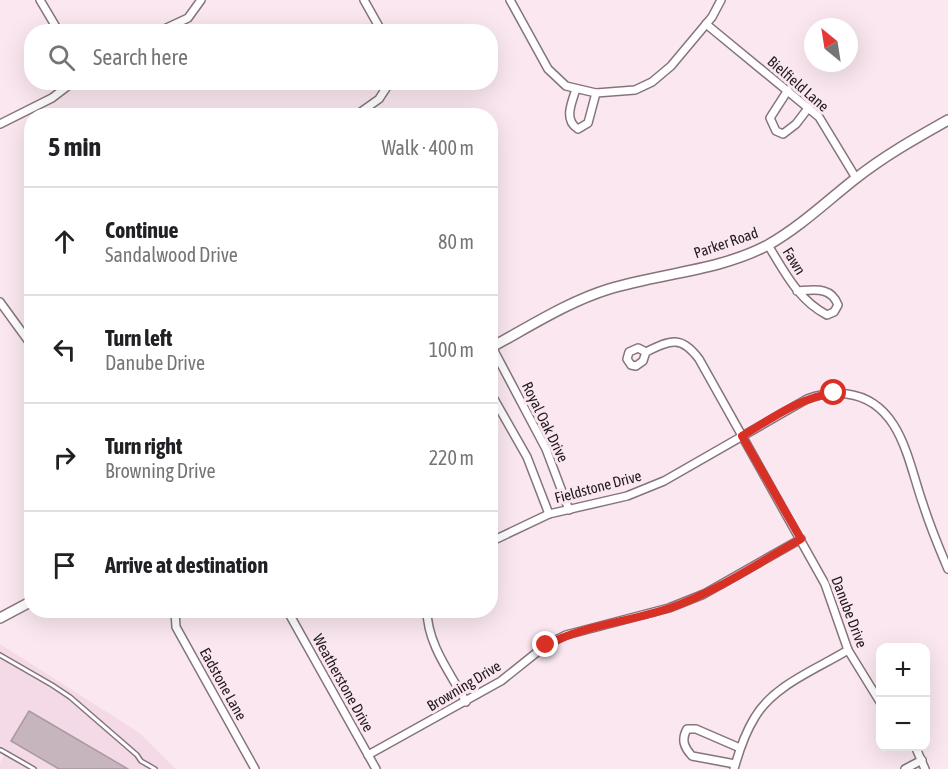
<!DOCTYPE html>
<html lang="en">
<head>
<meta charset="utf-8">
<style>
	:root { --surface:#fff; --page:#f6f6f6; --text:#202124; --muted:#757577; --line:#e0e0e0 }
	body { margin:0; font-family:"Asap Condensed",sans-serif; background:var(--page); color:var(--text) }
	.controls { position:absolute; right:18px; bottom:18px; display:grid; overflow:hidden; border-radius:12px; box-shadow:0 6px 24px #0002 }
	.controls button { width:54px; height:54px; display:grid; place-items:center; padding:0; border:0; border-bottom:2px solid var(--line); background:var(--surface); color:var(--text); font:30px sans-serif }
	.compass { position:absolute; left:804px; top:18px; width:54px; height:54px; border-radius:50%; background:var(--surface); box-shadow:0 6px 24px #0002; rotate:330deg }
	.stop { position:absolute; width:18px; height:18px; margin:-14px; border:4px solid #d93025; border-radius:50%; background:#fff }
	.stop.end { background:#d93025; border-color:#fff; box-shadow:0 2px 6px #0008 }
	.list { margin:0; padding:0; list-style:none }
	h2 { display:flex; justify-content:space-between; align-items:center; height:78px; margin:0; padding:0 24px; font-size:26px }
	h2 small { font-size:20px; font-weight:400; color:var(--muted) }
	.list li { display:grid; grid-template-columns:39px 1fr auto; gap:18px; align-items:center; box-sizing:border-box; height:108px; padding:0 24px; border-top:2px solid var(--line) }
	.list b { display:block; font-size:22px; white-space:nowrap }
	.list p { margin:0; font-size:20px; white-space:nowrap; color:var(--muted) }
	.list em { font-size:20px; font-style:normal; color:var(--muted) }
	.icon { flex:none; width:33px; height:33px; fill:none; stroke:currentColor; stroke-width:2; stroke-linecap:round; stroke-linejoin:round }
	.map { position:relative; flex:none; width:948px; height:769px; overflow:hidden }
	.search { position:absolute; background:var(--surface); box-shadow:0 6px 24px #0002; left:24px; top:24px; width:474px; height:66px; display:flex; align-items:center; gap:15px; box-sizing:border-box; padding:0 21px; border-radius:24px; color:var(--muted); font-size:22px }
	.panel { position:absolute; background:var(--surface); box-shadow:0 6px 24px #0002; left:24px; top:108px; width:474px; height:510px; border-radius:24px }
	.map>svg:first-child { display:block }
	.built { fill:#f4d9e6 }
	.building { fill:#c7b5be; stroke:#ab99a2; stroke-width:1.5 }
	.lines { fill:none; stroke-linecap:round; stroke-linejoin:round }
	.lane-casing { stroke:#86747d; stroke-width:6 }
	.street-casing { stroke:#86747d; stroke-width:10 }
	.secondary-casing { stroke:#86747d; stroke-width:12 }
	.lane { stroke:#fff; stroke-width:3 }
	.street { stroke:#fff; stroke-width:7 }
	.secondary { stroke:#fff; stroke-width:9 }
	.route { stroke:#d93025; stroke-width:8 }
	.labels { text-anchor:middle; stroke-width:6; stroke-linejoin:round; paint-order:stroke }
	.street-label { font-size:15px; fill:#201a1d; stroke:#fae7f0 }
</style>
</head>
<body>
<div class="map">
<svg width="948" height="769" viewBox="0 0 948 769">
	<rect width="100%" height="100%" fill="#fae7f0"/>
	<path class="built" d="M0 644 138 732 176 769H0V763L7 749 0 745Z"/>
	<path class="building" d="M29 711 128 769H59L11 741Z"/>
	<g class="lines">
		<defs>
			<g id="lane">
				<path d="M0 655 52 685 70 697 137 755 141 761 155 769"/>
				<path d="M1 750 34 769"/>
			</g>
			<g id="street">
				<path d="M40 0 59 32"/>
				<path d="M364 0 382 32"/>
				<path d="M510 0 548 69 566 86 596 93 635 90 652 82 671 66 712 17 721 0"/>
				<path d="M706 24 819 117 856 178"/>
				<path d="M158 32 188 18 201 0"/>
				<path d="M576 89C572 102 563 120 578 129L588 123 596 93"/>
				<path d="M788 90 770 118 776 131 783 134 796 124 809 107"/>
				<path d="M355 116 379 99 390 82"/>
				<path d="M0 124 52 98 73 82"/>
				<path d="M768 245C784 271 798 300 827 315L834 312 838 305C831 286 814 290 797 291"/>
				<path d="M0 302 32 346"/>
				<path d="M492 347 546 449 569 510"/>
				<path d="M646 352 643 361 636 366 631 365 627 359 629 352 638 348 646 352C671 340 681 335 699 359L825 584 848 650 880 702"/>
				<path d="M490 392 527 457 549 514"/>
				<path d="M490 542 549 514 627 496 664 481 807 399C821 394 832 392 847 394 901 401 908 462 923 504 930 526 939 548 948 569"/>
				<path d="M175 610 176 627 255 769"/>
				<path d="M287 610 376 769"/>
				<path d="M427 610C427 644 451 674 466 702"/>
				<path d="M915 746 925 769"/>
				<path d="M368 755 501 681 546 645 566 635 669 608 704 594 801 539"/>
				<path d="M735 764 692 756C684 747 681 740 687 729H696L740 748"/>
				<path d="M734 769C739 751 745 733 755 717 774 685 817 669 848 650"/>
				<path d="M905 769 922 760"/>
			</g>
			<g id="secondary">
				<path d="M490 348C529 327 567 302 609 289 661 273 719 271 768 245 800 227 827 201 855 179 884 156 916 138 948 120"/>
				<path d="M0 618 32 601"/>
			</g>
		</defs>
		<use href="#lane" class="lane-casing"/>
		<use href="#street" class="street-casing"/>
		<use href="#secondary" class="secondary-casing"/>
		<use href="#lane" class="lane"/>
		<use href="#street" class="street"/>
		<use href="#secondary" class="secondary"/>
	</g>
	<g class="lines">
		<path class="route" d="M546 645C585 625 628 622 670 608 716 592 758 563 801 539L742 436C771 419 801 397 834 393"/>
	</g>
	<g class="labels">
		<g class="street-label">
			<text transform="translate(798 84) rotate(41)" y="5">Bielfield Lane</text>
			<text transform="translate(726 243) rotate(-19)" y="5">Parker Road</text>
			<text transform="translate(794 261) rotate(58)" y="5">Fawn</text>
			<text transform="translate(545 422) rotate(64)" y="5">Royal Oak Drive</text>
			<text transform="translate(598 487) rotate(-15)" y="5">Fieldstone Drive</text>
			<text transform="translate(849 612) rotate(69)" y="5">Danube Drive</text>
			<text transform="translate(343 683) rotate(61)" y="5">Weatherstone Drive</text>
			<text transform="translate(223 684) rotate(61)" y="5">Eadstone Lane</text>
			<text transform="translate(464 686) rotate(-31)" y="5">Browning Drive</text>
		</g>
	</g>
</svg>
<div class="controls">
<button>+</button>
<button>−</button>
</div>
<svg class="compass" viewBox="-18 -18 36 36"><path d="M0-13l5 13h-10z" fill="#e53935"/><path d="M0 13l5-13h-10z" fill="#757577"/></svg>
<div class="stop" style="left:834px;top:393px"></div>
<div class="stop end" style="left:546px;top:645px"></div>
<div class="search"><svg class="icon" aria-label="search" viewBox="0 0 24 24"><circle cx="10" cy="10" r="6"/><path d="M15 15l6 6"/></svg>Search here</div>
<section class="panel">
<h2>5 min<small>Walk · 400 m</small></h2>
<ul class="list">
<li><svg class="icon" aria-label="ahead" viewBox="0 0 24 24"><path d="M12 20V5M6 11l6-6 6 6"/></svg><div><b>Continue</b><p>Sandalwood Drive</p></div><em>80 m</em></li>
<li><svg class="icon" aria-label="left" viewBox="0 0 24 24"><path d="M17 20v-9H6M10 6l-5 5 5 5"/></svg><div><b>Turn left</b><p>Danube Drive</p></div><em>100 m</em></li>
<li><svg class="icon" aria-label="right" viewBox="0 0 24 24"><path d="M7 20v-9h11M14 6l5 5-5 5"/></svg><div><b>Turn right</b><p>Browning Drive</p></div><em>220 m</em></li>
<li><svg class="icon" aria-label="arrive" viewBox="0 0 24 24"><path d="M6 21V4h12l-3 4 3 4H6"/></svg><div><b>Arrive at destination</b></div></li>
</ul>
</section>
</div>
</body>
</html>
